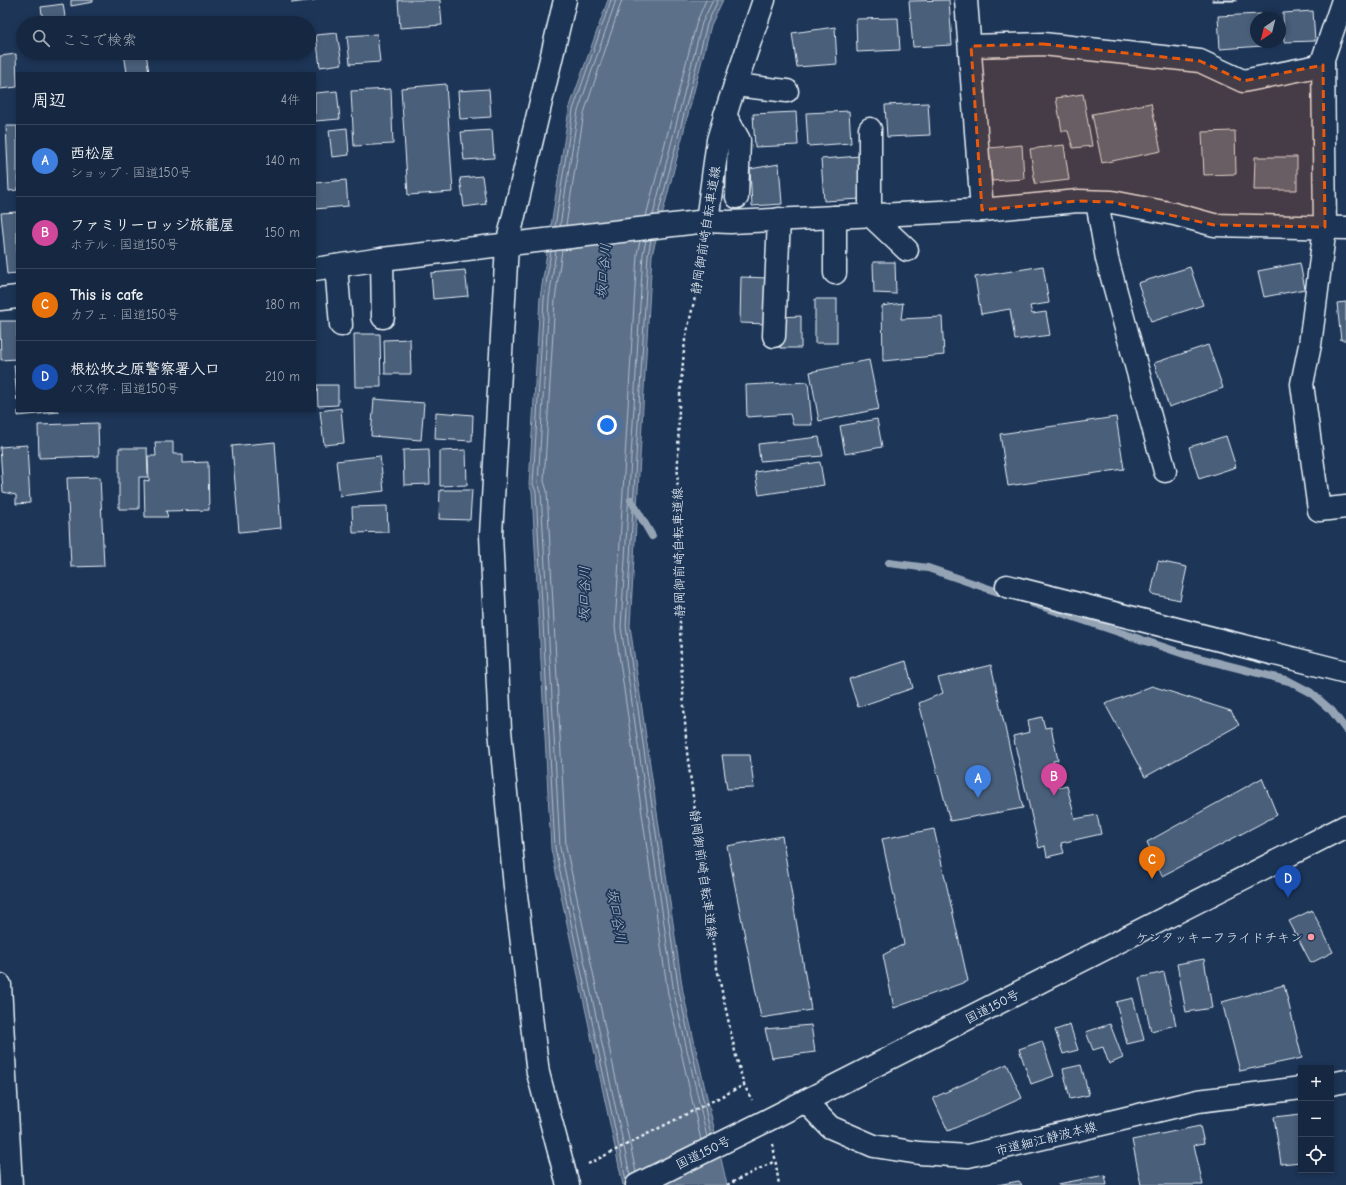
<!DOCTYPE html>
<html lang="ja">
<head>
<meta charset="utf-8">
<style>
	:root { --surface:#162841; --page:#23344c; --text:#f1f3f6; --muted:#9ea6b1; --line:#35445a; --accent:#ff9aa2 }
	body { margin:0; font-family:"Comic Neue","Klee One",sans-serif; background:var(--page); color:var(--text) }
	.controls { position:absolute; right:12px; bottom:12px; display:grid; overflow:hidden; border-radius:0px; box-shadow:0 2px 6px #0003 }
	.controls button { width:36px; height:36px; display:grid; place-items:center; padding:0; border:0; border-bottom:1px solid var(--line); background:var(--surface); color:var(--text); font:20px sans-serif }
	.compass { position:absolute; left:1250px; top:12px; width:36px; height:36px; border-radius:50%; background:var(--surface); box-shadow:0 2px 6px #0003; rotate:215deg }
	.you { position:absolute; left:607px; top:425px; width:14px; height:14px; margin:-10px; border:3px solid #fff; border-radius:50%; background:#1a73e8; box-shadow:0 0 0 6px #1a73e833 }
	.badge { display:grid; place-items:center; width:26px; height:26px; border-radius:50%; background:var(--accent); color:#fff; font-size:13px; font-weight:700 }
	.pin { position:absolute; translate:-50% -33px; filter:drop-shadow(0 1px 2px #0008) }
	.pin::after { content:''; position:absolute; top:21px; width:14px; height:12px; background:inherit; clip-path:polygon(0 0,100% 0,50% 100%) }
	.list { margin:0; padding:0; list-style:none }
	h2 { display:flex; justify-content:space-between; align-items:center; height:52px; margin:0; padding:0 16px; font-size:17px }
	h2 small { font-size:13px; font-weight:400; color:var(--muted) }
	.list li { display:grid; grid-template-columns:26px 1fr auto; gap:12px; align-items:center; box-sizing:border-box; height:72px; padding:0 16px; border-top:1px solid var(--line) }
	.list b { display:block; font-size:15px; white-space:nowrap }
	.list p { margin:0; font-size:13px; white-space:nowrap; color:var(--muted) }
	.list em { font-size:13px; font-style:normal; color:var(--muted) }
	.icon { flex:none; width:22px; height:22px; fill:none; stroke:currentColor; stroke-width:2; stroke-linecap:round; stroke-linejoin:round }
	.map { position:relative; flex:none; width:1346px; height:1185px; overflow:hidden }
	.search { position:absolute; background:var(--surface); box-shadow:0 2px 6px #0003; left:16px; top:16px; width:300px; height:44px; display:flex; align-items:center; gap:10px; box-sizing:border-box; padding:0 14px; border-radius:22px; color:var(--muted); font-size:15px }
	.panel { position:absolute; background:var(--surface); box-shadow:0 2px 6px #0003; left:16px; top:72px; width:300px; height:340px; border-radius:0px }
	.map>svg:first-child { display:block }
	.water { fill:#5d7089; stroke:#95a4b5 }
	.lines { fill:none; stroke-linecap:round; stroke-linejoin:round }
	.shore { stroke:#b0bdcc; stroke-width:1 }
	.stream { stroke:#95a4b5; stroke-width:8 }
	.building { fill:#495e7a; stroke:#e8f1f8 }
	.minor-casing { stroke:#e8f1f8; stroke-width:25 }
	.highway-casing { stroke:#e8f1f8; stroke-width:25 }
	.path { stroke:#e8f1f8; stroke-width:2.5; stroke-dasharray:3 3; stroke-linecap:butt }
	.minor { stroke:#1d3557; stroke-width:22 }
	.highway { stroke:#1d3557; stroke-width:22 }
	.marked { fill:#e8590c; fill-opacity:0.2; stroke:#e8590c; stroke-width:3; stroke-dasharray:8 5; stroke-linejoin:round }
	.poi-dot { fill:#ff9aa2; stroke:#1d3557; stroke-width:1.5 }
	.labels { text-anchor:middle; stroke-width:3.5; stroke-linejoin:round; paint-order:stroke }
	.street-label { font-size:13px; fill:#e8f1f8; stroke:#1d3557 }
	.poi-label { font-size:13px; fill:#e8f1f8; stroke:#1d3557; text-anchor:end }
	.water-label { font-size:14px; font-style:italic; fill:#b7c4d1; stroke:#1d3557 }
</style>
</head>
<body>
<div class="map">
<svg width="1346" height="1185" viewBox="0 0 1346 1185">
	<rect width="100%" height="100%" fill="#1d3557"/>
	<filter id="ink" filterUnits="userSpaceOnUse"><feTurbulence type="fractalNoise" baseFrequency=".025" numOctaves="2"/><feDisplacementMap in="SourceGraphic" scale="8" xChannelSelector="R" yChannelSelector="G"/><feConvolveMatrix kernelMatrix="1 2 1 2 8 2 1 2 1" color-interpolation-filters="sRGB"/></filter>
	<g filter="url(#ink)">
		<path class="water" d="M608 0H723L711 25 652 255 630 626 683 992 727 1185H623L551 849 532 492 529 485 540 298 569 109Z"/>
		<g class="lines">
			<g class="shore">
				<path d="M653 215 702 23 713 0"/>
				<path d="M658 215 707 24 718 0"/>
				<path d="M646 216 697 21 706 0"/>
				<path d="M566 225 584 113 622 0"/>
				<path d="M560 226 578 111 616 0"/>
				<path d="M555 227 573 110 611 0"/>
				<path d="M646 240 643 254 621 627 674 993 707 1137"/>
				<path d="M651 240 648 255 626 626 679 992 711 1135"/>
				<path d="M640 241 637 254 615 627 668 994 701 1140"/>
				<path d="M562 250 555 300 544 481 547 491 566 847 636 1172"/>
				<path d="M551 251 544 299 533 484 536 492 555 848 626 1180"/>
				<path d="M556 251 549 299 538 483 541 492 560 848 630 1175"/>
			</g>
			<g class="stream">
				<path d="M631 500 652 536"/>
				<path d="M889 563 928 568 1007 595"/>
				<path d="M1032 603 1187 655 1289 681 1310 692 1332 711 1346 730"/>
			</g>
		</g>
		<g class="building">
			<path d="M71 0H93V2L71 6Z"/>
			<path d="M292 0H315L292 3Z"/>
			<path d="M398 0H440L442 25 400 28Z"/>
			<path d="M949 0 952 45 913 47 909 1Z"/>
			<rect x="1212" y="0" width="24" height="1"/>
			<path d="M63 4 66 23H43L41 7Z"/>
			<path d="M1313 11 1315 41 1284 42 1283 13Z"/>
			<path d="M1261 14V18H1256V42H1262V46L1220 49 1218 16Z"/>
			<path d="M194 16 195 23H157L156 19Z"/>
			<path d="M116 18 117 23H78V20Z"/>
			<path d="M898 18 900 50 857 52 856 19Z"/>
			<path d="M835 27 837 64 797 67 792 33Z"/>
			<path d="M337 33 342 64 320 67 316 35Z"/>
			<path d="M377 34 380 62 350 64 347 36Z"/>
			<path d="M124 53H146L149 73H127Z"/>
			<path d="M16 54 17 87 0 89V56Z"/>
			<path d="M446 84 453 192 408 195 401 88Z"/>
			<path d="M391 89 393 144 354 146 351 91Z"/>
			<path d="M489 89 491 117 460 119 458 91Z"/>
			<path d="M337 91 340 119 315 121V93Z"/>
			<path d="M1083 94 1092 146 1073 148 1068 131H1062L1056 98Z"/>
			<path d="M928 103 930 135 887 137 885 105Z"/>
			<path d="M1151 103 1161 151 1102 163 1092 114Z"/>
			<path d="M849 111 851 143 808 146 806 113Z"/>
			<path d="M796 112 798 145 755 147 753 114Z"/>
			<path d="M6 126H17V190L9 191Z"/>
			<path d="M347 128 349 155 332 157 329 130Z"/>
			<path d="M492 130 494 158 464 160 461 132Z"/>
			<path d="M1235 131 1236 174 1204 175 1202 132Z"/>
			<path d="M1022 145 1024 179 992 181 989 148Z"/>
			<path d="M1064 145 1069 180 1035 184 1030 149Z"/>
			<path d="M860 156 862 199 824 201 821 159Z"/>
			<path d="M1255 157H1297V190H1254Z"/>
			<path d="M779 164 782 204 752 206 750 169Z"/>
			<path d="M482 176 486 204 464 207 460 178Z"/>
			<path d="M346 180 348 206 315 209V183Z"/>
			<path d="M17 212V273L7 274 1 213Z"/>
			<path d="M873 262H895L896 294 874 293Z"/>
			<path d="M1300 263 1305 289 1264 297 1258 271Z"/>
			<path d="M1043 266 1049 303 1030 306 1032 314 1046 312 1050 335 1015 340 1010 309 981 314 975 277Z"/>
			<path d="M1190 267 1203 305 1151 322 1138 283Z"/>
			<path d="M465 270 468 296 433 299 431 273Z"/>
			<path d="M741 277 769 278 768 324 740 323Z"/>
			<rect x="815" y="299" width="22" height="44"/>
			<path d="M1346 302V340H1341L1337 303Z"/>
			<path d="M903 303 901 319 942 317 944 355 883 361 882 306Z"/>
			<path d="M801 316V348H780L779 317Z"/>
			<path d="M0 321H17V359L1 360Z"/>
			<path d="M354 334H380L381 387H355Z"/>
			<path d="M410 339 411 374H385L384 340Z"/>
			<path d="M1208 345 1223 388 1169 407 1154 363Z"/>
			<path d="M869 360 879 409 819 421 810 372Z"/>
			<path d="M14 365H17V400Z"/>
			<path d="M808 382 812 425H793L790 414 747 417 746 385Z"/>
			<path d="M317 385H338V405L318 406Z"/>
			<path d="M374 399 424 403 421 440 371 436Z"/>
			<path d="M341 408 344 443 324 445 320 411Z"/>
			<path d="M18 411H59V412L18 416Z"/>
			<path d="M436 412 473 415 472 441 435 439Z"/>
			<path d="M1116 417 1124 469 1008 486 1000 434Z"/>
			<path d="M877 419 882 447 845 454 840 426Z"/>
			<path d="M98 423 99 456 39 458 38 425Z"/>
			<path d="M1226 436 1236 467 1199 479 1189 447Z"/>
			<path d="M819 437 823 456 760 461 758 444Z"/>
			<path d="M155 442H173V454H183V463L208 462 209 510 166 511 168 517H145L144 480 149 481 148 456H156Z"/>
			<path d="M275 442 281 528 239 532 232 446Z"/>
			<path d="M27 445 30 503 16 504V495L3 492 0 447Z"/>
			<path d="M119 448H147L148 477H139V509H119Z"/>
			<path d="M429 449 430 484 404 485 403 450Z"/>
			<path d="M466 450 467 485 440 486V451Z"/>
			<path d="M380 456 384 491 340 496 336 461Z"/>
			<path d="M820 462 824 485 759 495 755 472Z"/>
			<path d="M100 477 104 566 71 567 67 478Z"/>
			<path d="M440 490H472L470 520 439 519Z"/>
			<path d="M387 506 388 532 353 533 352 507Z"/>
			<path d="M1158 561 1187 567 1180 600 1151 594Z"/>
			<path d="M906 661 913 688 858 707 849 679Z"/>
			<path d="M991 665 1023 808 950 821 919 703 943 693 938 678Z"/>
			<path d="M1152 686 1231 711 1239 725 1145 777 1105 704Z"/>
			<path d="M1042 717 1045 728 1051 727 1058 760 1053 761 1059 788 1067 786 1075 819 1097 815 1101 834 1061 843 1064 853 1047 857 1045 846 1039 848 1013 736 1030 732 1028 720Z"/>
			<path d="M722 755H750L754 788 727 789Z"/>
			<path d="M1262 778 1277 815 1162 876 1147 842Z"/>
			<path d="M934 829 968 981 894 1008 883 955 904 944 882 839Z"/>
			<path d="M782 836 811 1010 761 1018 727 846Z"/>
			<path d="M1312 910 1333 952 1311 963 1289 921Z"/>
			<path d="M1204 959 1212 1008 1186 1012 1177 964Z"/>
			<path d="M1164 972 1176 1025 1151 1031 1139 978Z"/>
			<path d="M1284 985 1302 1058 1240 1071 1222 1002Z"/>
			<path d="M1133 998 1144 1040 1127 1044 1116 1002Z"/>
			<path d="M1110 1024 1123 1058 1109 1064 1103 1047 1093 1050 1086 1032Z"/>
			<path d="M811 1025 815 1052 772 1058 765 1029Z"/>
			<path d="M1070 1025 1078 1050 1063 1054 1055 1030Z"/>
			<path d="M1042 1041 1054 1076 1031 1084 1019 1049Z"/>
			<path d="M1007 1064 1022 1098 948 1131 933 1098Z"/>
			<path d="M1081 1065 1089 1095 1070 1099 1063 1069Z"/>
			<path d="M1301 1114V1162L1281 1164 1274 1117Z"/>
			<path d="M1200 1126 1204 1143 1194 1145 1203 1185H1141L1132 1140Z"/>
			<path d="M1105 1175 1107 1185H1058V1184Z"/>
			<path d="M1019 1181 1022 1185H997Z"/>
		</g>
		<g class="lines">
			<defs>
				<g id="minor">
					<path d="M565 0 507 245 491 535 500 730 515 887 538 1073 568 1185"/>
					<path d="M966 0 982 210"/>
					<path d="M1343 0 1323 59 1325 227 1310 345 1302 384 1319 510 1346 507"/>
					<path d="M971 46 1043 44 1200 61 1243 81 1323 65"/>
					<path d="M735 85 787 91"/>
					<path d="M725 115 739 140 737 197"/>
					<path d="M870 129V215L907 250"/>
					<path d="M1097 202 1107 259 1165 471"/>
					<path d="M835 217V273"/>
					<path d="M707 221 718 140 729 103 764 0"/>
					<path d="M382 259 383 317"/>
					<path d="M336 266 341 325"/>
					<path d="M315 269 382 259 707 221 730 222 982 210 1078 201 1112 202 1174 214 1214 225 1346 228"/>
					<path d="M0 299 17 297"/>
					<path d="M774 336 779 219"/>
					<path d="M1007 586 1346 672"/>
					<path d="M0 985 11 1185"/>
					<path d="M1331 1084 1346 1081"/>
					<path d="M805 1101 830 1127 874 1146 919 1153 968 1156 1198 1101 1301 1088"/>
				</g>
				<path id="highway" d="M637 1185 764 1122 1346 826"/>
			</defs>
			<use href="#minor" class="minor-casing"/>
			<use href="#highway" class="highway-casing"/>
			<g class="path">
				<path d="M704 245 696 293 685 340 679 406 677 506 681 662 687 752 715 959 736 1056 744 1085 752 1100"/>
				<path d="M773 1144 779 1185"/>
				<path d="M588 1164 744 1085"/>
				<path d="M727 1185 775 1161"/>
			</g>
			<use href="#minor" class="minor"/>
			<use href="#highway" class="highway"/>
		</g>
	</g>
	<path class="marked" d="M1043 44 1200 61 1243 81 1323 65 1325 227 1214 225 1112 202 1078 201 982 210 971 46Z"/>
	<circle class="poi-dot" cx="1311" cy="937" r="4"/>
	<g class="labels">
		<g class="street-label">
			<text transform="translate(705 230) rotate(-81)" y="5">静岡御前崎自転車道線</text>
			<text transform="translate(678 552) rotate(-91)" y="5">静岡御前崎自転車道線</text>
			<text transform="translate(704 874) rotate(82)" y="5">静岡御前崎自転車道線</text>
			<text transform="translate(992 1006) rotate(-27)" y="5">国道150号</text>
			<text transform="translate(1046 1138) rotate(-14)" y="5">市道細江静波本線</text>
			<text transform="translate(703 1152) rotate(-26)" y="5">国道150号</text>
		</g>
		<g class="poi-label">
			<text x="1303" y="942">ケンタッキーフライドチキン</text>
		</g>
		<g class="water-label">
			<text transform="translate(603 271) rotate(-85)" y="5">坂口谷川</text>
			<text transform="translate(584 594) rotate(-89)" y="5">坂口谷川</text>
			<text transform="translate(617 916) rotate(80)" y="5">坂口谷川</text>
		</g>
	</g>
</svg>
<div class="controls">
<button>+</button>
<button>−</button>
<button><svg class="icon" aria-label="locate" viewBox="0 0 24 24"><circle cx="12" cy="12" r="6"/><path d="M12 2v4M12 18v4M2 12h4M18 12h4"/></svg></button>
</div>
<svg class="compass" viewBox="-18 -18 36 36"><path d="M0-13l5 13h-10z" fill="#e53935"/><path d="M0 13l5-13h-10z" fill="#9ea6b1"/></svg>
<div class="you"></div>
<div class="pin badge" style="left:978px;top:798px;background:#3f7fe0">A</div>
<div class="pin badge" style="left:1054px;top:796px;background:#d1479c">B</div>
<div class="pin badge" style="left:1152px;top:879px;background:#e8710a">C</div>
<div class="pin badge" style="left:1288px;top:898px;background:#1a4fb4">D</div>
<div class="search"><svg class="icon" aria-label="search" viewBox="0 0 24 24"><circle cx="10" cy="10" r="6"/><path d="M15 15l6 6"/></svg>ここで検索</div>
<section class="panel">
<h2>周辺<small>4件</small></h2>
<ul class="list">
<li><span class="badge" style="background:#3f7fe0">A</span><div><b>西松屋</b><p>ショップ · 国道150号</p></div><em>140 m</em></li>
<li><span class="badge" style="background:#d1479c">B</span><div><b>ファミリーロッジ旅籠屋</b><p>ホテル · 国道150号</p></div><em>150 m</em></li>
<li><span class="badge" style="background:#e8710a">C</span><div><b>This is cafe</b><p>カフェ · 国道150号</p></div><em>180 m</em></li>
<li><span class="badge" style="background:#1a4fb4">D</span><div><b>根松牧之原警察署入口</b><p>バス停 · 国道150号</p></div><em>210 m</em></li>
</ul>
</section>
</div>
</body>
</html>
